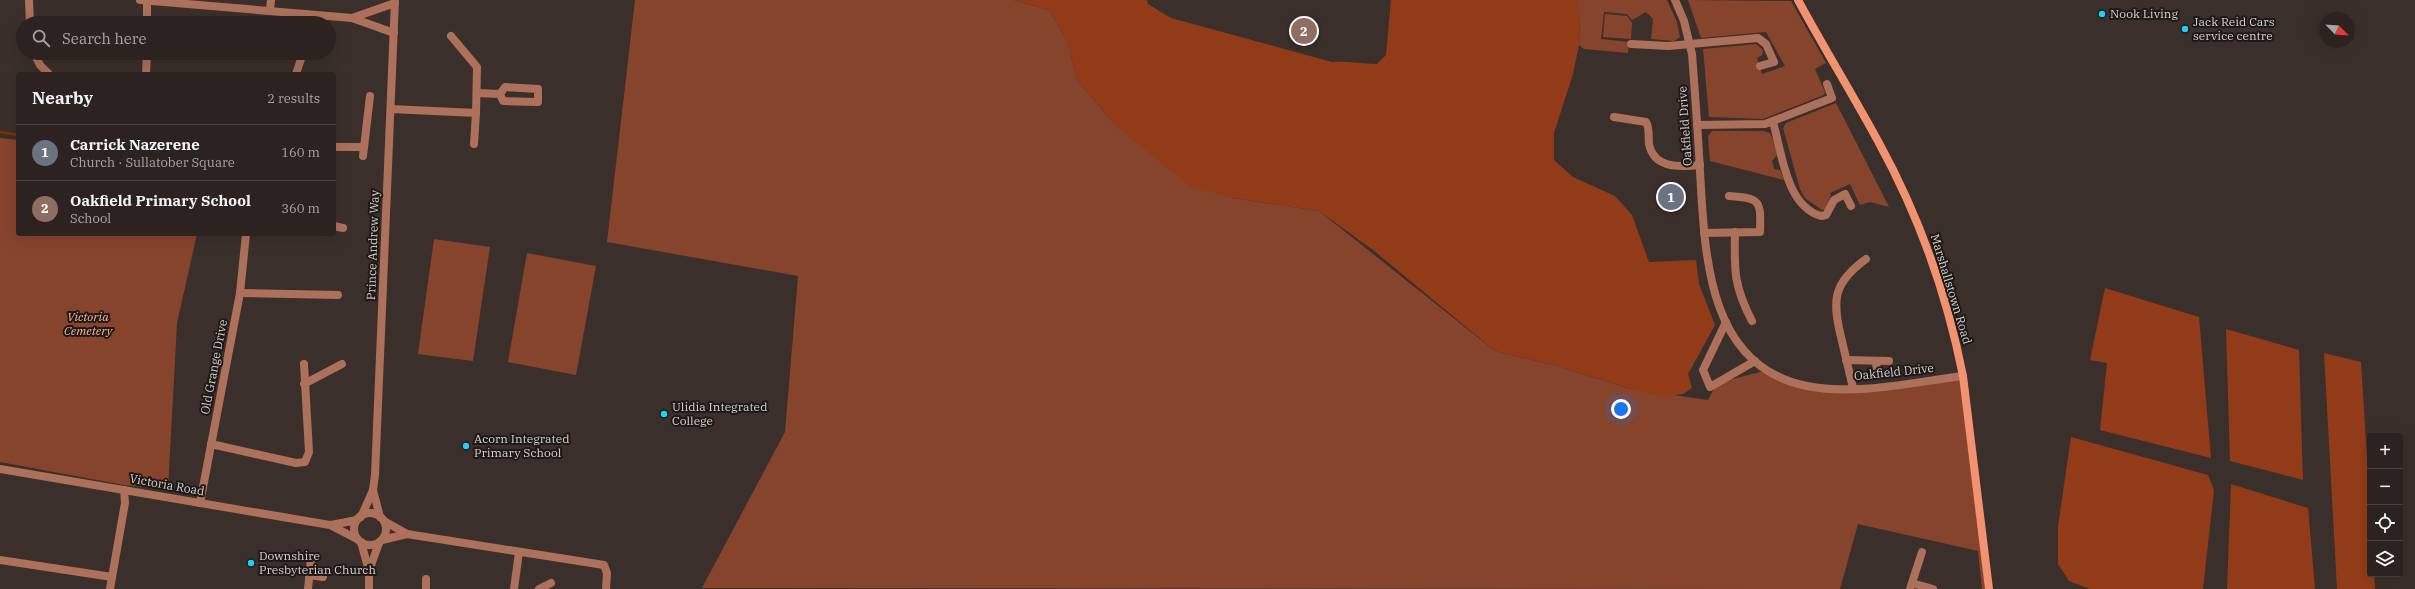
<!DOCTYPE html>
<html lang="en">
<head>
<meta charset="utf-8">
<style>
	:root { --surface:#2c2320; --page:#382f2d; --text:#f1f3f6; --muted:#a6a4a5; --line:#48403e; --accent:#0b8043 }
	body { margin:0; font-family:"IBM Plex Serif",serif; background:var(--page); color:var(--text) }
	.controls { position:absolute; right:12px; bottom:12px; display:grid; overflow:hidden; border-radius:4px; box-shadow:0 4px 16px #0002 }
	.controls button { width:36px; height:36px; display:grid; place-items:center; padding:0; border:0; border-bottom:1px solid var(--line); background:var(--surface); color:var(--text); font:20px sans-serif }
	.compass { position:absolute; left:2319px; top:12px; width:36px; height:36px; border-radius:50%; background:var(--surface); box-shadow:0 4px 16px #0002; rotate:115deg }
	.you { position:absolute; left:1621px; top:409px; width:14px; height:14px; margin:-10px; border:3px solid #fff; border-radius:50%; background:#1a73e8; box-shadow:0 0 0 6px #1a73e833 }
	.badge { display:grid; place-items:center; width:26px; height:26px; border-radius:50%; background:var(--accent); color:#fff; font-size:13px; font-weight:700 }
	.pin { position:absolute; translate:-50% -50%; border:2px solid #fff; box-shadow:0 1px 4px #0006 }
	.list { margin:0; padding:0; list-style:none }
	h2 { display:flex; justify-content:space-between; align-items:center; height:52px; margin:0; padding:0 16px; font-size:17px }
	h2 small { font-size:13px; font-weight:400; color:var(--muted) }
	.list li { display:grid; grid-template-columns:26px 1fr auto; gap:12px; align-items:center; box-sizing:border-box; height:56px; padding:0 16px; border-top:1px solid var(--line) }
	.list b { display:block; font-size:15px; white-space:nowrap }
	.list p { margin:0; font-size:13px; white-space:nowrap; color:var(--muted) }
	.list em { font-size:13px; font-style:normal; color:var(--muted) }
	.icon { flex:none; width:22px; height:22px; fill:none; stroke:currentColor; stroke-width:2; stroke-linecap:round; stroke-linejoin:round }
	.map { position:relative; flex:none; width:2415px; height:589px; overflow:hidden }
	.search { position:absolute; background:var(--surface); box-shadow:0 4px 16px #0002; left:16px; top:16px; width:320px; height:44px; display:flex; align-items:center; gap:10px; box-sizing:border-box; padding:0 14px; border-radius:22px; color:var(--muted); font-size:15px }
	.panel { position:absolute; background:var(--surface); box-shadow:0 4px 16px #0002; left:16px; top:72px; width:320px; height:164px; border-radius:4px }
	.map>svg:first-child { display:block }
	.green { fill:#87442c }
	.forest { fill:#923b19 }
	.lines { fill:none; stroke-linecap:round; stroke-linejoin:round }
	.stream { stroke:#852f09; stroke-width:2.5 }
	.minor { stroke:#ad715b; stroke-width:8 }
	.tertiary { stroke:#ad715b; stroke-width:8 }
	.secondary { stroke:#f39270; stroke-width:8 }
	.poi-dot { fill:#25c9fe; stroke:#1e1917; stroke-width:1.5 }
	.labels { text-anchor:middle; stroke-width:4; stroke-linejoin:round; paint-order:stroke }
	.poi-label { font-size:12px; fill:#d7d0cd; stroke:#1e1917; text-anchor:start }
	.street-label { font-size:12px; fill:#d7d0cd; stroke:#1e1917 }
	.park-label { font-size:12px; font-style:italic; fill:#feb49b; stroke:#1e1917 }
</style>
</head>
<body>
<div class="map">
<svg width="2415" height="589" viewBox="0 0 2415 589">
	<rect width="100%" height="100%" fill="#3b2f2b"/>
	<g class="green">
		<path d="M635 0H1014L1049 10 1067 40 1077 80 1116 126 1233 198 1319 211 1495 351 1557 366 1631 389 1708 400 1717 383 1768 370 1807 386 1896 384 1963 376 1985 589H1982L1978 551 1858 524 1840 589 702 588 785 432 798 276 607 242Z"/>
		<path d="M1577 0H1667L1677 22 1680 37 1674 41 1651 39 1653 19 1646 12 1632 20 1627 14 1604 12 1601 39 1629 42 1628 53 1584 49 1579 45 1580 19Z"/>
		<path d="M1688 0 1791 1 1826 63 1815 69 1825 92 1824 95 1763 119 1709 117 1703 49 1756 44 1763 50 1762 55 1757 58 1762 74 1785 66 1766 32 1701 38Z"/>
		<path d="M1605 14 1627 16 1632 23 1631 39 1603 37Z"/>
		<path d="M1836 103 1889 207 1870 202 1860 205 1850 184 1830 193 1831 195 1825 209 1822 210 1805 198 1800 189 1783 128 1786 123Z"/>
		<path d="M1712 131H1764L1770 133 1774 142 1777 155 1772 161 1774 169 1780 170 1784 180 1710 161 1708 136Z"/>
		<path d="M0 138 18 140V234H197L177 323 168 489 124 485 0 462Z"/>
		<path d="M434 239 490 247 473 361 418 354Z"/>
		<path d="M527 253 596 266 576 375 508 362Z"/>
	</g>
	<g class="forest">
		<path d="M1014 0H1147L1148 4 1171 18 1332 62C1347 61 1361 64 1377 64L1386 55 1391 0H1577L1580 19 1579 45 1573 74 1554 133V160L1573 177 1615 196 1632 215 1649 262 1696 260 1699 284 1715 325 1688 374 1692 388 1683 394 1663 397 1641 392 1557 366 1495 351 1373 250 1319 211 1233 198 1191 187 1116 126 1077 80 1067 40 1049 10Z"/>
		<path d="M2105 288 2199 317 2211 458 2100 430 2107 363 2090 360Z"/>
		<path d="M2226 329 2299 350 2303 480 2230 461Z"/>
		<path d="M2324 353 2361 362 2370 506V574H2374L2375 589H2337Z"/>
		<path d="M2071 437 2208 475 2214 490 2203 589H2090L2069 581 2058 564V526Z"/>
		<path d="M2231 484 2308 508 2315 589H2227Z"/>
	</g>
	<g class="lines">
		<path class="stream" d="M0 132 18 135"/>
		<g class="minor">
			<path d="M29 0 30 23"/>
			<path d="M140 0 352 18 394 33"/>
			<path d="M270 10 271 0"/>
			<path d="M352 18 395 3"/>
			<path d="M147 23V1"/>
			<path d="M306 23V14"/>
			<path d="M1631 44 1668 46 1758 38 1766 44 1774 62 1760 66"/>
			<path d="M34 53 40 65 49 74"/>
			<path d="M146 74 147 53"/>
			<path d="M296 74 303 53"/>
			<path d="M477 93 500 94 503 101 538 102V89L505 87 500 94"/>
			<path d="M391 109 476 113 477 67 451 36"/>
			<path d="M1614 117 1646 122C1650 128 1648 137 1649 144 1654 169 1680 167 1700 165"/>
			<path d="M1773 122C1782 153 1786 206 1821 216L1826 215 1834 200 1845 194 1851 206"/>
			<path d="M1697 125 1765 124 1832 98 1827 84"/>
			<path d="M474 144 476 113"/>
			<path d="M334 147H364"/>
			<path d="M363 156 370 96"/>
			<path d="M334 226 343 228"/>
			<path d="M1735 232C1734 270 1734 287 1752 321"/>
			<path d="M1704 233 1760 232C1761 201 1761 198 1729 196"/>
			<path d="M240 293 338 295"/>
			<path d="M1726 322 1703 370 1710 387 1755 361"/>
			<path d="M1846 360 1889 361"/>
			<path d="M1876 361 1877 373"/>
			<path d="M304 384 342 364"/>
			<path d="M1853 388C1849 371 1845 354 1841 337 1832 300 1833 283 1866 259"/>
			<path d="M211 444 296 463 305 462 309 452 304 364"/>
			<path d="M200 503 240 293 246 234"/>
			<path d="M384 521 407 534 604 565 607 573 606 589"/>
			<path d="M382 540 407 534"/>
			<path d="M0 560 112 577"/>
			<path d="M309 575 323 577"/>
			<path d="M1912 583 1933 589"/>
			<path d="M308 589 311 559"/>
			<path d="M426 589V579"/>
			<path d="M514 589 519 552"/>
			<path d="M539 589 551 583"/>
			<path d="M1910 589 1922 552"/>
		</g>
		<g class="tertiary">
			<path d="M1675 0 1684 21 1692 54C1695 93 1698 132 1700 172 1705 252 1706 366 1807 386 1857 396 1913 382 1963 376"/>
			<path d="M0 469 330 525 357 539"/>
			<path d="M373 490 380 517"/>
			<circle cx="370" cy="529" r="16"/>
			<path d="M361 517 373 490 375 475 395 0"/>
			<path d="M331 525 357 520"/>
			<path d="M361 542 369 571"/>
			<path d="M110 589 125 503 124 490"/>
			<path d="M369 589V571L379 543"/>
		</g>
		<path class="secondary" d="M1798 0C1824 48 1853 95 1879 143 1919 216 1947 295 1963 376L1989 589"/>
	</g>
	<g class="poi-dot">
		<circle cx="2102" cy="14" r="4"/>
		<circle cx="2185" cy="29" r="4"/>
		<circle cx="664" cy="414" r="4"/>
		<circle cx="466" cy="446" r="4"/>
		<circle cx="251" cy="563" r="4"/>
	</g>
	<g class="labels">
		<g class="poi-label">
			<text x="2110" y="18">Nook Living</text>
			<text x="2193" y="26">Jack Reid Cars<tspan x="2193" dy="14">service centre</tspan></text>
			<text x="672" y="411">Ulidia Integrated<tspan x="672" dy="14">College</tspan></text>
			<text x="474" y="443">Acorn Integrated<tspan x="474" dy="14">Primary School</tspan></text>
			<text x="259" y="560">Downshire<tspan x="259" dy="14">Presbyterian Church</tspan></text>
		</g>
		<g class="street-label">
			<text transform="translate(1685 126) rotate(-94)" y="4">Oakfield Drive</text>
			<text transform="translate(373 245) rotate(-88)" y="4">Prince Andrew Way</text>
			<text transform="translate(1951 289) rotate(73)" y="4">Marshallstown Road</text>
			<text transform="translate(214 367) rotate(-79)" y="4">Old Grange Drive</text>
			<text transform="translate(1894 372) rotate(-6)" y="4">Oakfield Drive</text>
			<text transform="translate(167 485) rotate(10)" y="4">Victoria Road</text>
		</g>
		<g class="park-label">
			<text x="88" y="321">Victoria<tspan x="88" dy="14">Cemetery</tspan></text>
		</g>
	</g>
</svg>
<div class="controls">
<button>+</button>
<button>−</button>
<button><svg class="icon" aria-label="locate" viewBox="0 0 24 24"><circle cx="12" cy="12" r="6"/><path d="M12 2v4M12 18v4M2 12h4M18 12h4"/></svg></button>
<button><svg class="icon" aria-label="layers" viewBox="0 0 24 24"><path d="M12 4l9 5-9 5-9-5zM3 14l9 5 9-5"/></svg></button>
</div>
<svg class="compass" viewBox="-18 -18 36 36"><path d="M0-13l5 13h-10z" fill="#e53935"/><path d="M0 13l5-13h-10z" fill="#a6a4a5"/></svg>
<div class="you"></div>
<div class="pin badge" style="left:1671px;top:197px;background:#6b7280">1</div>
<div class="pin badge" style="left:1304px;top:31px;background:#8d6e63">2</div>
<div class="search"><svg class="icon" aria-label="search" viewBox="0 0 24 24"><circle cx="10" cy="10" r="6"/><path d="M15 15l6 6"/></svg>Search here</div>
<section class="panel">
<h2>Nearby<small>2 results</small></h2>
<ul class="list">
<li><span class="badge" style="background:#6b7280">1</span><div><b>Carrick Nazerene</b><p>Church · Sullatober Square</p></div><em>160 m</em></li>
<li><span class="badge" style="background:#8d6e63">2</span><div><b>Oakfield Primary School</b><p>School</p></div><em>360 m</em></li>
</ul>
</section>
</div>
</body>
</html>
